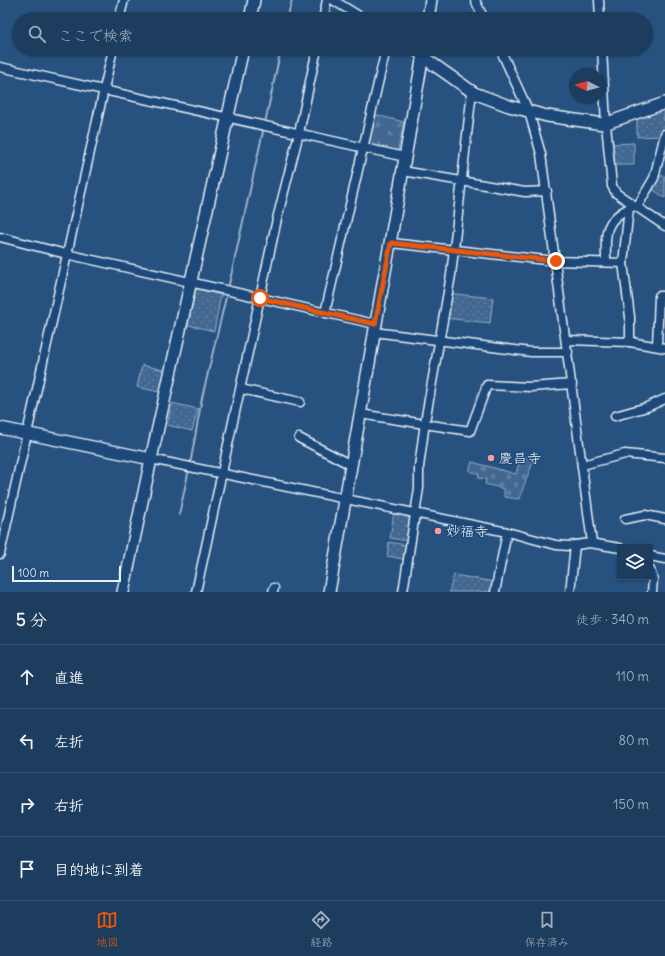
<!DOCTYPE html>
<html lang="ja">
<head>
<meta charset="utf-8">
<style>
	:root { --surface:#1d3d5f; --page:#254465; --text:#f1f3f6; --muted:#a0aebd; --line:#3b5674; --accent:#ea580c }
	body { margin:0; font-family:Delius,"Klee One",sans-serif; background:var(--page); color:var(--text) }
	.controls { position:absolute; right:12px; bottom:12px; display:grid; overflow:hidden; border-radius:0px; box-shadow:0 1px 3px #0004 }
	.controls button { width:36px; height:36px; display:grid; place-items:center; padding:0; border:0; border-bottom:1px solid var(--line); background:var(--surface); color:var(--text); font:20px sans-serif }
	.compass { position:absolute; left:569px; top:68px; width:36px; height:36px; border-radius:50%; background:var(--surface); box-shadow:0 1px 3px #0004; rotate:276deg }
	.scale { position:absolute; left:12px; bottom:10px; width:109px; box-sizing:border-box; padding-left:4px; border:2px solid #e8f1f8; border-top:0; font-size:11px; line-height:14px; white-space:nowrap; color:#e8f1f8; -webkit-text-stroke:3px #1f4a7a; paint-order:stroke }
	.stop { position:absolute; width:12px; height:12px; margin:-9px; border:3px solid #ea580c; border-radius:50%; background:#fff }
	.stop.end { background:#ea580c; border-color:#fff; box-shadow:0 1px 4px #0008 }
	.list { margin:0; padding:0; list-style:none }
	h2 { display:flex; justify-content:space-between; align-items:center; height:52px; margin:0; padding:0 16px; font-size:17px }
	h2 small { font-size:13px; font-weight:400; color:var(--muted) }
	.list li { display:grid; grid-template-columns:26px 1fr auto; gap:12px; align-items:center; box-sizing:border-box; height:64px; padding:0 16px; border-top:1px solid var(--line) }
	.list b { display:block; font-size:15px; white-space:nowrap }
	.list em { font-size:13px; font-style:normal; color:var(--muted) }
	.icon { flex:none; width:22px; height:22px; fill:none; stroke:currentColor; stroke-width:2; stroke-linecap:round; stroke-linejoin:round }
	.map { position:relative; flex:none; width:665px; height:592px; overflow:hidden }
	.search { position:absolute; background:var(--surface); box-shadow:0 1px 3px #0004; left:12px; right:12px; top:12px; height:44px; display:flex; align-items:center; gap:10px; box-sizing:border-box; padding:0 14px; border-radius:22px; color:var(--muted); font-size:15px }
	.sheet { height:308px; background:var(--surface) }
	nav { display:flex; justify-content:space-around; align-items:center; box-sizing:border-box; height:56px; border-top:1px solid var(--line); background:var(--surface); font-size:11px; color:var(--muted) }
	nav a { display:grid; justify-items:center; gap:2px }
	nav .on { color:var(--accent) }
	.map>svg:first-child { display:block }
	.grass { fill:url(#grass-dots); stroke:#96acc4 }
	.forest { fill:url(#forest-firs); stroke:#96acc4 }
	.cemetery { fill:url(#cemetery-stones); stroke:#96acc4 }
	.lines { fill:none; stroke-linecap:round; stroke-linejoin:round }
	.stream { stroke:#9db3c9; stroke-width:2 }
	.street-casing { stroke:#e8f1f8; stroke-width:11 }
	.secondary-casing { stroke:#e8f1f8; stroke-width:14 }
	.street { stroke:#1f4a7a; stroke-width:8 }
	.secondary { stroke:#1f4a7a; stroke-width:11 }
	.route { stroke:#ea580c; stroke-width:5 }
	.poi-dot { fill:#ff9aa2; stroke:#1f4a7a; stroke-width:1.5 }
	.labels { text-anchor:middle; stroke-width:3; stroke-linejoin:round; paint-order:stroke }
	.poi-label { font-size:14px; fill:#e8f1f8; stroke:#1f4a7a; text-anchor:start }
</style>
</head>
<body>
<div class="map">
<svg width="665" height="592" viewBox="0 0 665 592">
	<defs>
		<pattern id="grass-dots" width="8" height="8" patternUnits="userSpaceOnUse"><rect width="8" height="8" fill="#436891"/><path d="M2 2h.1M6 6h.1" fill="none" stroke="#5e7ea1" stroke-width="1.8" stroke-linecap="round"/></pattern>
		<pattern id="forest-firs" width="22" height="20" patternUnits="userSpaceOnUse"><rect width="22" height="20" fill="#436891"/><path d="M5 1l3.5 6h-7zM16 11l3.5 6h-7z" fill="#5e7ea1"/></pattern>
		<pattern id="cemetery-stones" width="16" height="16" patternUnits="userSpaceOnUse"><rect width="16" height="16" fill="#436891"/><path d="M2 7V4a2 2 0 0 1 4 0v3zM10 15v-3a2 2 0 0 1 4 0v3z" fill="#5e7ea1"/></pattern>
	</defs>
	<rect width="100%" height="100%" fill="#27517f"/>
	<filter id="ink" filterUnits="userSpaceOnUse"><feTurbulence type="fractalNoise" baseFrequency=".025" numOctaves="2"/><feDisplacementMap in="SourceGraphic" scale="8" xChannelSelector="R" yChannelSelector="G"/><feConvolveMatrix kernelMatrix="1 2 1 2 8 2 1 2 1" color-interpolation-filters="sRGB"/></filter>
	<g filter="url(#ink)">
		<g class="grass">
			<path d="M665 108 662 136 637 137V118Z"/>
			<path d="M634 143V165H610L608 144Z"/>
			<path d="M659 176H665V198L652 189Z"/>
			<path d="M196 289 221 295 214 331 188 325Z"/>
			<path d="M447 293 493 298 490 323 444 318Z"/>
			<path d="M142 365 168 371 163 393 137 387Z"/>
			<path d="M172 403 198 409 192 431 167 425Z"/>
			<path d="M394 511 412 515 407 541 390 538Z"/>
			<path d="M389 542 406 545 403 559 387 556Z"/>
			<path d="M454 575 495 582 493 592H449Z"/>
		</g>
		<path class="forest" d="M376 115 404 122 397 155 367 148Z"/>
		<path class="cemetery" d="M521 455 534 459 519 499 504 497V489L485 484 486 479 478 478 479 474 469 471 472 462 516 474Z"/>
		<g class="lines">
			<g class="stream">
				<path d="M287 19 292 0"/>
				<path d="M265 123 281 49"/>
				<path d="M228 289 264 127"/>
				<path d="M190 465 202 398 227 293"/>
				<path d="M179 515 189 469"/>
			</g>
			<defs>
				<g id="street">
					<path d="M333 0 364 19"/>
					<path d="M475 0 484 19"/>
					<path d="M599 0 600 19"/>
					<path d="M119 19 124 0"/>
					<path d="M323 19 327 0"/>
					<path d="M411 49 423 57"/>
					<path d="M500 49 529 112 541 154 592 543"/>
					<path d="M602 49 606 124 612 186 616 193 665 226"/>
					<path d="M0 67 405 157"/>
					<path d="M403 171 525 192 547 191"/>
					<path d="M637 207 654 178 665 134"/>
					<path d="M0 237 66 254 375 324"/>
					<path d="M391 243 555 261 623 263"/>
					<path d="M606 262C606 235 602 222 629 208"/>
					<path d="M325 313 386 49"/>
					<path d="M374 332 531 352H568"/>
					<path d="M566 340 630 342 665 348"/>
					<path d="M630 342V317L623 263 629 208 635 206"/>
					<path d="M657 346 659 296H665"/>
					<path d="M241 389 300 402"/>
					<path d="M360 414 470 431 487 385 530 387 572 384"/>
					<path d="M615 416 647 407 665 399"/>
					<path d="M299 438 351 465"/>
					<path d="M151 459 507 532 556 545 569 546 590 543 620 548"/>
					<path d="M582 465 625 454 665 458"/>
					<path d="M625 519 645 515 665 519"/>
					<path d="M0 554 113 49"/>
					<path d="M650 556 665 559"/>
					<path d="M650 570 653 579 652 592"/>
					<path d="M196 592 277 219 299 133 317 49"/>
					<path d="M273 592 274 588"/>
					<path d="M403 592 419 488V467L425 422 451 275 472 91"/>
					<path d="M495 592 507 532"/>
					<path d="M570 592 575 545"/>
				</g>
				<g id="secondary">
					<path d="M250 19 254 0"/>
					<path d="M428 19 431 0"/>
					<path d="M423 57 474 93 509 106 547 116 604 124 665 103"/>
					<path d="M0 428 151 459"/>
					<path d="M123 592 151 459 243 49"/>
					<path d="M329 592 424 49"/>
				</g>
			</defs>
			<use href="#street" class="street-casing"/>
			<use href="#secondary" class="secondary-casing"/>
			<use href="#street" class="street"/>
			<use href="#secondary" class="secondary"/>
		</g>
	</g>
	<g class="lines" filter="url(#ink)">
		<path class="route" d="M260 298 375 324 391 243 556 261"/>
	</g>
	<g class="poi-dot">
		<circle cx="491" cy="458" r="4"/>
		<circle cx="438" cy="531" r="4"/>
	</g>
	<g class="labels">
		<g class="poi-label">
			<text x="499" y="463">慶昌寺</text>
			<text x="446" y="536">妙福寺</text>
		</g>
	</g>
</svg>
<div class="controls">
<button><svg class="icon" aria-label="layers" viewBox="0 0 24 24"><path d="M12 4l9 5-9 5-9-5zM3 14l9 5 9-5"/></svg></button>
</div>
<svg class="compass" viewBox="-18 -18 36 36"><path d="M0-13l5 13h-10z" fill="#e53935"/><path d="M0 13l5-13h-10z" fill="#a0aebd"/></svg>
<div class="scale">100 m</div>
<div class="stop" style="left:260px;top:298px"></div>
<div class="stop end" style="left:556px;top:261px"></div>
<div class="search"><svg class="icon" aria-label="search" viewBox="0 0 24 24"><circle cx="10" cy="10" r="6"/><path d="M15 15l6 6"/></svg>ここで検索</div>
</div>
<section class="sheet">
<h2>5 分<small>徒歩 · 340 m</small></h2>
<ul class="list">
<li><svg class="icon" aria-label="ahead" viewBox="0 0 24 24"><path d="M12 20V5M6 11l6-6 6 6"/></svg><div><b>直進</b></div><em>110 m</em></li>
<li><svg class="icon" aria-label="left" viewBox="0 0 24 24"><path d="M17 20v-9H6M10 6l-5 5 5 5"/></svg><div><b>左折</b></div><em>80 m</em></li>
<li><svg class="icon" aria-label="right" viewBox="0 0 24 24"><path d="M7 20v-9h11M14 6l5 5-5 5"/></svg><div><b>右折</b></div><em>150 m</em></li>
<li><svg class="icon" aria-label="arrive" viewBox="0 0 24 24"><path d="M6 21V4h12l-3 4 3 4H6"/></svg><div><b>目的地に到着</b></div></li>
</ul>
</section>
<nav>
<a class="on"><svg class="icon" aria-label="map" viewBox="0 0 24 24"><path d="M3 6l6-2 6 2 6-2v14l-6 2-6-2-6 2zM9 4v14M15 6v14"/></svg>地図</a>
<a><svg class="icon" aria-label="directions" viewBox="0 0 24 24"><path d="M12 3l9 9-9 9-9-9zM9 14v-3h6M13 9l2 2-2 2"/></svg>経路</a>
<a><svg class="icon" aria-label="saved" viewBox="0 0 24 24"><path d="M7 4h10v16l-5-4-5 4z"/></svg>保存済み</a>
</nav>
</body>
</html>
